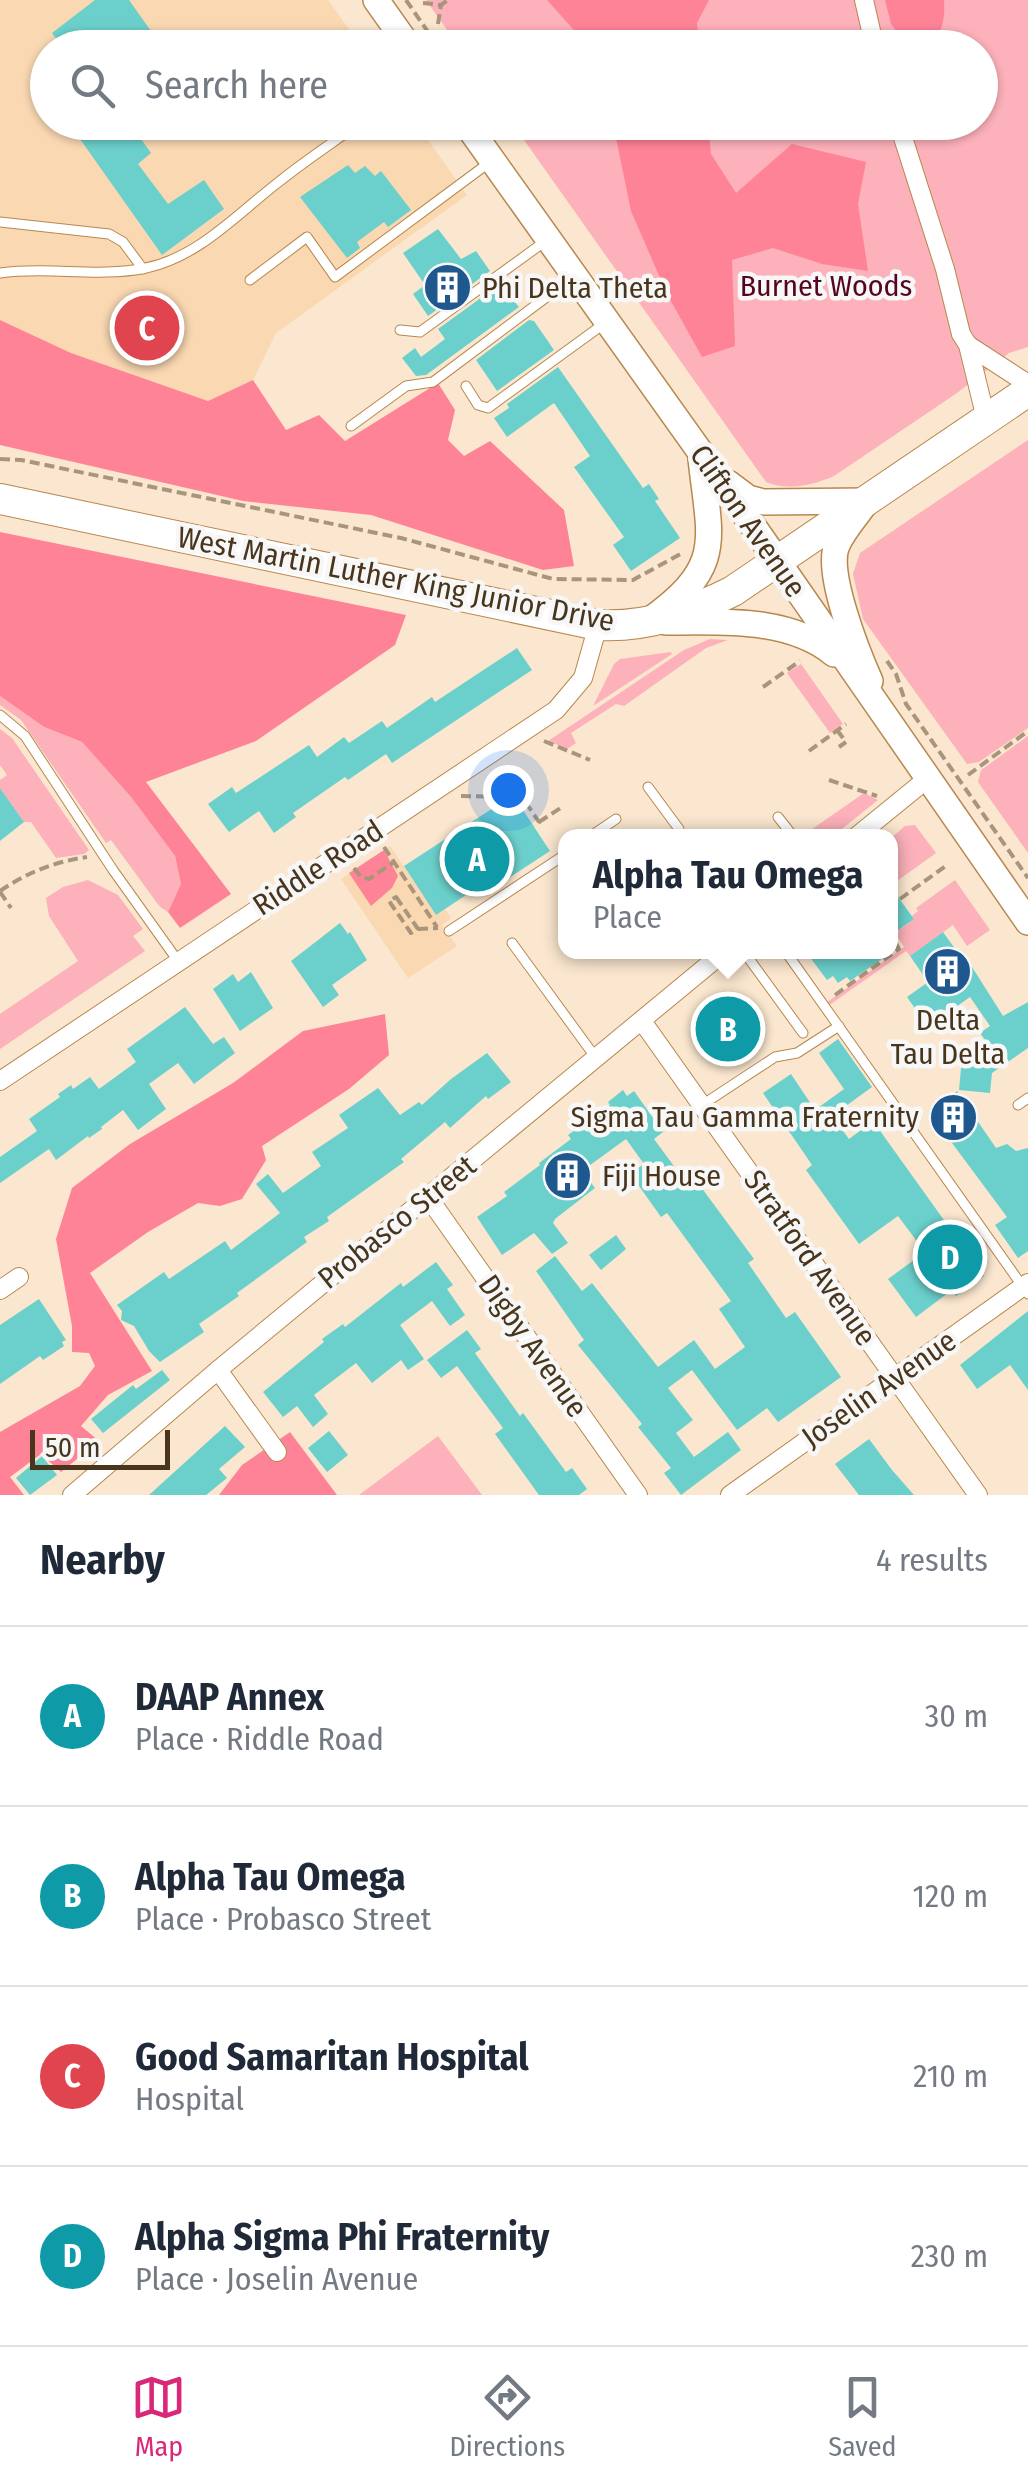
<!DOCTYPE html>
<html lang="en">
<head>
<meta charset="utf-8">
<style>
	:root { --surface:#fff; --page:#f2f2f3; --text:#1f2937; --muted:#747a83; --line:#e0e1e3; --accent:#db2777 }
	body { margin:0; font-family:"Fira Sans Condensed",sans-serif; background:var(--page); color:var(--text) }
	.scale { position:absolute; left:30px; bottom:25px; width:140px; box-sizing:border-box; padding-left:10px; border:5px solid #49351c; border-top:0; font-size:28px; line-height:35px; white-space:nowrap; color:#49351c; -webkit-text-stroke:8px #f7f7f7; paint-order:stroke }
	.you { position:absolute; left:508px; top:790px; width:35px; height:35px; margin:-25px; border:8px solid #fff; border-radius:50%; background:#1a73e8; box-shadow:0 0 0 15px #1a73e833 }
	.badge { display:grid; place-items:center; width:65px; height:65px; border-radius:50%; background:var(--accent); color:#fff; font-size:32px; font-weight:700 }
	.pin { position:absolute; translate:-50% -50%; border:5px solid #fff; box-shadow:0 2px 10px #0006 }
	.popup { position:absolute; left:558px; top:829px; width:340px; height:130px; box-sizing:border-box; display:grid; place-content:center; border-radius:20px; background:var(--surface); filter:drop-shadow(0 2px 8px #0005); font-size:32px; white-space:nowrap; color:var(--muted) }
	.popup b { font-size:38px; color:var(--text) }
	.popup::after { content:''; position:absolute; left:50%; top:100%; margin-left:-20px; border:20px solid transparent; border-top-color:var(--surface) }
	.list { margin:0; padding:0; list-style:none }
	h2 { display:flex; justify-content:space-between; align-items:center; height:130px; margin:0; padding:0 40px; font-size:42px }
	h2 small { font-size:32px; font-weight:400; color:var(--muted) }
	.list li { display:grid; grid-template-columns:65px 1fr auto; gap:30px; align-items:center; box-sizing:border-box; height:180px; padding:0 40px; border-top:2px solid var(--line) }
	.list b { display:block; font-size:38px; white-space:nowrap }
	.list p { margin:0; font-size:32px; white-space:nowrap; color:var(--muted) }
	.list em { font-size:32px; font-style:normal; color:var(--muted) }
	.icon { flex:none; width:55px; height:55px; fill:none; stroke:currentColor; stroke-width:2; stroke-linecap:round; stroke-linejoin:round }
	.map { position:relative; flex:none; width:1028px; height:1495px; overflow:hidden }
	.search { position:absolute; background:var(--surface); box-shadow:0 2px 8px #0004; left:30px; right:30px; top:30px; height:110px; display:flex; align-items:center; gap:25px; box-sizing:border-box; padding:0 35px; border-radius:55px; color:var(--muted); font-size:38px }
	.sheet { height:850px; background:var(--surface) }
	nav { display:flex; justify-content:space-around; align-items:center; box-sizing:border-box; height:140px; border-top:2px solid var(--line); background:var(--surface); font-size:28px; color:var(--muted) }
	nav a { display:grid; justify-items:center; gap:5px }
	nav .on { color:var(--accent) }
	.map>svg:first-child { display:block }
	.built { fill:#f9d8b2 }
	.green { fill:#fdb1ba }
	.forest { fill:#ff8396 }
	.building { fill:#6bd0cb }
	.lines { fill:none; stroke-linecap:round; stroke-linejoin:round }
	.service-casing { stroke:#b7884e; stroke-width:11 }
	.minor-casing { stroke:#b7884e; stroke-width:20 }
	.secondary-casing { stroke:#b7884e; stroke-width:28 }
	.primary-casing { stroke:#b7884e; stroke-width:32 }
	.path { stroke:#a9957c; stroke-width:4; stroke-dasharray:10 5; stroke-linecap:butt }
	.service { stroke:#fff; stroke-width:9 }
	.minor { stroke:#fff; stroke-width:18 }
	.secondary { stroke:#fff; stroke-width:25 }
	.primary { stroke:#fff; stroke-width:30 }
	.labels { text-anchor:middle; stroke-width:9; stroke-linejoin:round; paint-order:stroke }
	.park-label { font-size:30px; fill:#55061e; stroke:#f7f7f7 }
	.poi-label { font-size:30px; fill:#49351c; stroke:#f7f7f7; text-anchor:start }
	.street-label { font-size:30px; fill:#49351c; stroke:#f7f7f7 }
</style>
</head>
<body>
<div class="map">
<svg width="1028" height="1495" viewBox="0 0 1028 1495">
	<rect width="100%" height="100%" fill="#fbe7cf"/>
	<g class="built">
		<path d="M0 0H328L362 47 48 48V122L416 123 467 195 276 333 253 380 208 401 71 353 0 320Z"/>
		<path d="M390 846 436 914 445 909 451 918 442 925 457 946 408 978 341 879Z"/>
	</g>
	<g class="green">
		<path d="M426 0H1028V347L1009 353 957 393 834 476C814 485 787 491 766 482L512 123 980 122V48L459 47Z"/>
		<path d="M1028 440V728L979 762 967 764 863 619 853 574 860 553Z"/>
		<path d="M710 639 728 640 706 648 624 706 616 704 571 733 576 743 567 749 548 741 684 650Z"/>
		<path d="M671 652 672 654 593 706 614 664 620 659Z"/>
		<path d="M801 664 843 724 830 733 787 673Z"/>
		<path d="M0 696 44 727 82 742 131 797 175 856 181 884 168 912 160 907 111 840 106 843 21 720 0 705Z"/>
		<path d="M0 729 12 738 89 850 84 854 56 858 31 822H24L0 788V780L7 775 0 765Z"/>
		<path d="M1028 736V853L978 782 981 770Z"/>
		<path d="M864 793 878 800 833 836H808L805 834Z"/>
		<path d="M915 825 936 853 897 881 894 877 891 879V838L905 826Z"/>
		<path d="M88 880 118 895 143 929 133 936 145 951 0 1049V1014L78 961 49 916 46 898 63 887Z"/>
		<path d="M955 880 990 930 967 946 953 925 910 956 906 951 828 1006 826 1003 904 947 895 933 914 919 912 916 918 911 916 908Z"/>
		<path d="M438 1436 482 1495H359Z"/>
	</g>
	<g class="forest">
		<path d="M547 0H709L697 23 699 47 590 48Z"/>
		<path d="M885 0H944C946 26 938 51 908 46L891 24Z"/>
		<path d="M613 123H708L711 154 736 193 792 144 866 162 858 204 868 271 822 264 773 248 732 260 735 346 702 357 667 294 631 211Z"/>
		<path d="M0 320 71 353 208 401 253 380 286 430 319 415 345 441 438 383 455 410 448 440 464 456 490 441 564 510 574 566 543 570 371 515 243 501 0 445Z"/>
		<path d="M0 532 406 615 395 645 256 741 146 782 231 894 180 928 168 912 181 884 175 856 131 797 82 742 44 727 0 696Z"/>
		<path d="M384 850 398 876 392 888 371 906 349 873Z"/>
		<path d="M385 1014 389 1055 349 1089 262 1146 266 1160 242 1199 220 1206 198 1203 148 1232 90 1273 152 1371 108 1395 81 1426 99 1441 61 1472 41 1454 10 1477 24 1495H0V1432L80 1386 95 1366 89 1353 72 1352V1326L56 1239 72 1188 130 1144 233 1083 303 1031Z"/>
		<path d="M290 1432 337 1495H219L242 1465Z"/>
	</g>
	<g class="building">
		<path d="M95 0H129L163 48H131L118 30 92 48H63L52 33Z"/>
		<path d="M68 122H129L151 153 138 164 168 204 204 180 224 209 162 255Z"/>
		<path d="M348 165 355 173 365 166 375 176 381 171 411 210 388 227 384 222 357 242 360 248 347 258 300 197Z"/>
		<path d="M438 229 461 259 476 251 490 271 428 316 413 294 425 285 403 253Z"/>
		<path d="M500 284 519 307 426 375 416 376 402 358 415 348 421 357 445 339 438 329Z"/>
		<path d="M529 320 534 321 554 350 497 391 476 360Z"/>
		<path d="M558 367 643 488 649 484 659 499 655 501 680 538 631 571 613 545 624 537 574 467 590 456 554 403 507 437 494 418 509 408 507 404Z"/>
		<path d="M517 648 532 670 392 763 386 754 348 780 345 777 293 813 296 817 274 833 259 811 229 832 208 804 232 787 236 793 309 745 317 757 344 737 349 743 382 721 387 728 432 697 435 702Z"/>
		<path d="M0 788 24 822 0 841Z"/>
		<path d="M513 795 550 851 501 883 496 875 436 915 404 866Z"/>
		<path d="M890 886 914 919 890 936Z"/>
		<path d="M340 923 348 934 350 932 367 960 332 985 339 995 323 1007 291 961Z"/>
		<path d="M943 932 964 961 967 959 1003 1016 1028 1002V1048L992 1073 990 1093 959 1090 962 1058 1001 1062 980 1033 990 1026 970 997 928 1027 907 997 928 982 910 956Z"/>
		<path d="M806 952H892L850 981 847 977 838 983 833 976 827 980Z"/>
		<path d="M251 972 273 1008 240 1031 213 989 233 974 238 982Z"/>
		<path d="M739 994 765 1026 753 1034 756 1038 730 1055 728 1052 716 1060 693 1026Z"/>
		<path d="M185 1007 213 1044 224 1037 235 1053 194 1084 178 1063 149 1084 166 1109 138 1130 123 1110 101 1127 102 1129 89 1138 88 1136 56 1160 49 1149 0 1183V1157L37 1131 29 1119 60 1097 58 1094 71 1085 73 1089 90 1077 99 1089 136 1062 127 1049Z"/>
		<path d="M838 1039 872 1087 832 1116 849 1139 873 1121 984 1276 956 1296 952 1290 916 1317 888 1279 925 1252 898 1216 859 1244 806 1170 812 1165 763 1093 791 1074 815 1110 844 1089 819 1053Z"/>
		<path d="M487 1053 511 1082 488 1099 486 1096 450 1128 445 1122 401 1159 404 1162 327 1217 329 1221 304 1237 307 1242 237 1293 239 1296 199 1324 204 1332 160 1362 149 1351 134 1326 121 1320 122 1311 117 1305 164 1272 169 1279 225 1241 231 1250 280 1213 256 1184 268 1174 283 1193 321 1166 312 1152 348 1128 339 1115 378 1088 400 1115 419 1102 422 1105 451 1079Z"/>
		<path d="M623 1090 627 1096 634 1091 663 1132 654 1139 679 1173 691 1165 705 1184 701 1187 754 1259 748 1263 786 1318 795 1312 841 1377 778 1422 767 1408 737 1430 692 1370 668 1388 693 1420 676 1433 694 1457 728 1432 741 1450 681 1495 664 1473 671 1468 638 1427 642 1424 578 1345 584 1340 536 1271 555 1256 582 1291 592 1283 658 1367 694 1340 715 1369 745 1347 719 1309 731 1301 667 1213 661 1217 639 1186 633 1191 624 1178 644 1164 626 1139 582 1171 595 1188 555 1219 553 1223 568 1243 552 1254 534 1233 502 1255 477 1217 507 1196 504 1192 540 1165 539 1163 571 1139 568 1135 610 1105 608 1102Z"/>
		<path d="M957 1091 996 1148 1007 1144 1016 1151 1028 1148V1251L1018 1258 995 1225 1007 1217 929 1112Z"/>
		<path d="M616 1235 626 1249 601 1270 589 1255Z"/>
		<path d="M436 1262 453 1285 447 1289 465 1315 450 1326 432 1301 400 1325 424 1359 408 1370 401 1360 372 1383 356 1363 314 1395 328 1414 313 1427 297 1406 283 1417 263 1392 324 1342 322 1339 343 1324 345 1327 401 1283 403 1287Z"/>
		<path d="M39 1299 66 1340 62 1342 64 1346 43 1360 40 1356 0 1384V1325Z"/>
		<path d="M1028 1311V1390L1010 1365 977 1389 960 1365Z"/>
		<path d="M467 1330 481 1349 475 1353 520 1416 523 1413 566 1472 572 1468 587 1489 579 1495H539L495 1434 503 1428 457 1366 441 1378 427 1360Z"/>
		<path d="M162 1370 170 1380 103 1433 91 1419 133 1385 136 1389Z"/>
		<path d="M225 1426 245 1447 219 1469 227 1478 206 1495H149Z"/>
		<path d="M329 1431 348 1455 327 1472 308 1448Z"/>
		<path d="M869 1439 892 1470 914 1495H859L835 1464Z"/>
		<path d="M42 1456 57 1475 30 1495 16 1478Z"/>
	</g>
	<g class="lines">
		<defs>
			<g id="service">
				<path d="M0 222 109 234 123 242 143 269"/>
				<path d="M0 273C49 266 97 278 146 268 199 257 238 213 280 181 306 160 334 142 361 122"/>
				<path d="M250 280 307 237 335 277 490 162"/>
				<path d="M400 330 420 332 547 240"/>
				<path d="M466 386 478 405 488 408 605 323"/>
				<path d="M351 426 406 386 433 382 572 278"/>
				<path d="M0 715 25 736 113 870 178 961"/>
				<path d="M648 787 679 829"/>
				<path d="M778 817 793 836"/>
				<path d="M591 836 616 819"/>
				<path d="M449 931 566 854"/>
				<path d="M512 943 596 1058"/>
				<path d="M744 952 803 1033"/>
				<path d="M786 952 1028 1294"/>
				<path d="M702 1105 775 1057 797 1053 839 1026"/>
				<path d="M1018 1105 1028 1098"/>
			</g>
			<g id="minor">
				<path d="M864 0 875 48"/>
				<path d="M898 122 945 269 961 334 968 345 986 419"/>
				<path d="M968 345 1028 384"/>
				<path d="M857 836 927 779"/>
				<path d="M642 1021 978 1495"/>
				<path d="M0 1081 556 710 583 678 598 625"/>
				<path d="M428 1197 638 1495"/>
				<path d="M0 1290 19 1277"/>
				<path d="M218 1370 277 1452"/>
				<path d="M72 1495 218 1370 724 952"/>
				<path d="M730 1495 1028 1283"/>
			</g>
			<g id="secondary">
				<path d="M376 0 410 48"/>
				<path d="M465 122 758 533 1028 922"/>
				<path d="M728 483 748 498 763 502 867 501"/>
				<path d="M864 505C855 518 843 531 837 545 825 572 858 654 870 681"/>
				<path d="M650 620C725 566 710 541 701 459"/>
				<path d="M666 622C721 622 789 617 834 654"/>
			</g>
			<path id="primary" d="M0 499 598 625C645 628 692 612 733 591L1028 391"/>
		</defs>
		<use href="#service" class="service-casing"/>
		<use href="#minor" class="minor-casing"/>
		<use href="#secondary" class="secondary-casing"/>
		<use href="#primary" class="primary-casing"/>
		<g class="path">
			<path d="M406 0 439 48"/>
			<path d="M423 3 441 5 448 0"/>
			<path d="M438 24 441 5"/>
			<path d="M0 459 21 460 401 538 553 579 633 580 684 552"/>
			<path d="M887 661 896 674 906 704 1028 878"/>
			<path d="M763 687 800 661"/>
			<path d="M837 730 846 742 839 747"/>
			<path d="M544 741 590 760"/>
			<path d="M809 751 846 724"/>
			<path d="M968 775 1028 731"/>
			<path d="M829 780 877 796"/>
			<path d="M461 796 502 797 516 788 539 822 534 826"/>
			<path d="M539 822 562 807"/>
			<path d="M384 847 437 927"/>
			<path d="M354 868 361 877 369 879 394 862"/>
			<path d="M0 891C28 872 54 862 87 857"/>
			<path d="M0 892 11 908"/>
			<path d="M396 897 418 929 411 933 389 901Z"/>
			<path d="M900 899 947 865"/>
			<path d="M418 929 438 928"/>
			<path d="M835 995 899 949 895 942"/>
		</g>
		<use href="#service" class="service"/>
		<use href="#minor" class="minor"/>
		<use href="#secondary" class="secondary"/>
		<use href="#primary" class="primary"/>
	</g>
	<defs>
		<symbol id="building-disc" viewBox="-11 -11 22 22"><circle r="9.5" fill="#1f578f" stroke="#f7f7f7"/><path d="M-4-6H4V6H1V3H-1V6H-4ZM-2.5-4.3h1.7v1.8h-1.7ZM.8-4.3h1.7v1.8H.8ZM-2.5-1h1.7V.8h-1.7ZM.8-1h1.7V.8H.8Z" fill="#fff"/></symbol>
	</defs>
	<g fill-rule="evenodd">
		<use href="#building-disc" x="420" y="260" width="55" height="55"/>
		<use href="#building-disc" x="920" y="944" width="55" height="55"/>
		<use href="#building-disc" x="926" y="1090" width="55" height="55"/>
		<use href="#building-disc" x="540" y="1148" width="55" height="55"/>
	</g>
	<g class="labels">
		<g class="park-label">
			<text x="826" y="296">Burnet Woods</text>
		</g>
		<g class="poi-label">
			<text x="482" y="298">Phi Delta Theta</text>
			<text x="948" y="1030" text-anchor="middle">Delta<tspan x="948" dy="34">Tau Delta</tspan></text>
			<text x="919" y="1127" text-anchor="end">Sigma Tau Gamma Fraternity</text>
			<text x="602" y="1186">Fiji House</text>
		</g>
		<g class="street-label">
			<text transform="translate(748 521) rotate(55)" y="10">Clifton Avenue</text>
			<text transform="translate(396 579) rotate(11)" y="10">West Martin Luther King Junior Drive</text>
			<text transform="translate(318 868) rotate(-33)" y="10">Riddle Road</text>
			<text transform="translate(397 1222) rotate(-39)" y="10">Probasco Street</text>
			<text transform="translate(810 1258) rotate(55)" y="10">Stratford Avenue</text>
			<text transform="translate(533 1346) rotate(55)" y="10">Digby Avenue</text>
			<text transform="translate(879 1389) rotate(-35)" y="10">Joselin Avenue</text>
		</g>
	</g>
</svg>
<div class="scale">50 m</div>
<div class="you"></div>
<div class="pin badge" style="left:477px;top:859px;background:#0f9aa8">A</div>
<div class="pin badge" style="left:728px;top:1029px;background:#0f9aa8">B</div>
<div class="popup"><b>Alpha Tau Omega</b>Place</div>
<div class="pin badge" style="left:147px;top:328px;background:#e0444e">C</div>
<div class="pin badge" style="left:950px;top:1257px;background:#0f9aa8">D</div>
<div class="search"><svg class="icon" aria-label="search" viewBox="0 0 24 24"><circle cx="10" cy="10" r="6"/><path d="M15 15l6 6"/></svg>Search here</div>
</div>
<section class="sheet">
<h2>Nearby<small>4 results</small></h2>
<ul class="list">
<li><span class="badge" style="background:#0f9aa8">A</span><div><b>DAAP Annex</b><p>Place · Riddle Road</p></div><em>30 m</em></li>
<li><span class="badge" style="background:#0f9aa8">B</span><div><b>Alpha Tau Omega</b><p>Place · Probasco Street</p></div><em>120 m</em></li>
<li><span class="badge" style="background:#e0444e">C</span><div><b>Good Samaritan Hospital</b><p>Hospital</p></div><em>210 m</em></li>
<li><span class="badge" style="background:#0f9aa8">D</span><div><b>Alpha Sigma Phi Fraternity</b><p>Place · Joselin Avenue</p></div><em>230 m</em></li>
</ul>
</section>
<nav>
<a class="on"><svg class="icon" aria-label="map" viewBox="0 0 24 24"><path d="M3 6l6-2 6 2 6-2v14l-6 2-6-2-6 2zM9 4v14M15 6v14"/></svg>Map</a>
<a><svg class="icon" aria-label="directions" viewBox="0 0 24 24"><path d="M12 3l9 9-9 9-9-9zM9 14v-3h6M13 9l2 2-2 2"/></svg>Directions</a>
<a><svg class="icon" aria-label="saved" viewBox="0 0 24 24"><path d="M7 4h10v16l-5-4-5 4z"/></svg>Saved</a>
</nav>
</body>
</html>
